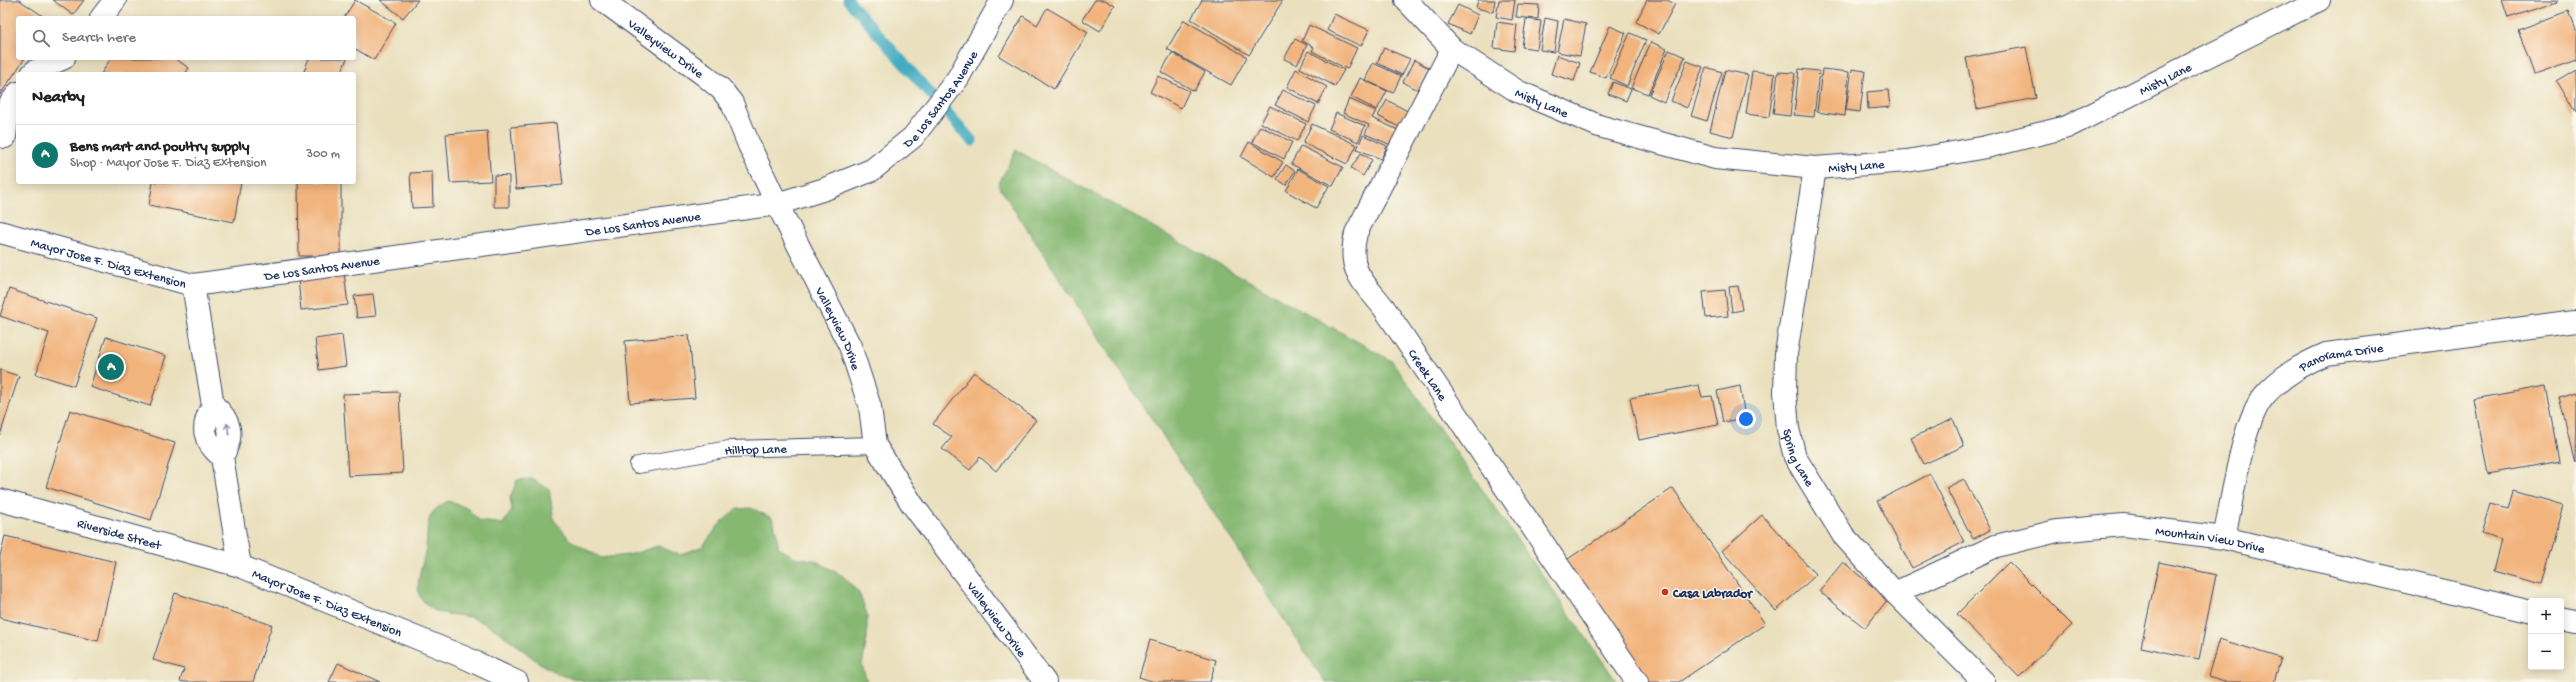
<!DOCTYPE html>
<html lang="en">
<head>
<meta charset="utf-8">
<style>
	:root { --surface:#fff; --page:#f2f2f2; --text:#202124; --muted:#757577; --line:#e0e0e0; --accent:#0f766e }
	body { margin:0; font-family:"Gochi Hand",sans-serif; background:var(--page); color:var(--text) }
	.controls { position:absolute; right:12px; bottom:12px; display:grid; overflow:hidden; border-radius:4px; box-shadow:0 2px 10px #0003 }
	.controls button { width:36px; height:36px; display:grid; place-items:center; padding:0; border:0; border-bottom:1px solid var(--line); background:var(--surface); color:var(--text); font:20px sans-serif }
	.you { position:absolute; left:1746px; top:419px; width:14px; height:14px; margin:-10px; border:3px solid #fff; border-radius:50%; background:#1a73e8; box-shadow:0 0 0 6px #1a73e833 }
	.badge { display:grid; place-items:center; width:26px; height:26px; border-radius:50%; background:var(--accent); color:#fff; font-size:13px; font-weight:700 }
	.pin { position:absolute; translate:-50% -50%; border:2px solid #fff; box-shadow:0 1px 4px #0006 }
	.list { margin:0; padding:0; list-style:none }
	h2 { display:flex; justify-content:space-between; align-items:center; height:52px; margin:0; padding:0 16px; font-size:17px }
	h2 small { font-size:13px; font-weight:400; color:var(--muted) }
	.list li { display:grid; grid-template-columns:26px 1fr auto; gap:12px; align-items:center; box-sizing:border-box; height:60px; padding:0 16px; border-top:1px solid var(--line) }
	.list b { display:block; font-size:15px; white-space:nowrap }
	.list p { margin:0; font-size:13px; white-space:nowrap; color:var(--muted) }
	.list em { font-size:13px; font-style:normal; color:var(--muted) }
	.icon { flex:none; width:22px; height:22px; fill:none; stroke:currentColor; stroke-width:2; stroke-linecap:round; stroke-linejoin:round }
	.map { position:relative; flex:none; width:2576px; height:682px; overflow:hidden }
	.search { position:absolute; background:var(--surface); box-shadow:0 2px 10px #0003; left:16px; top:16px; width:340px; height:44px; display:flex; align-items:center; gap:10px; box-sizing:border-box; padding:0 14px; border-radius:4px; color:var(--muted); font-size:15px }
	.panel { position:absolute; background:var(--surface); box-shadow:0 2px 10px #0003; left:16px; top:72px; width:340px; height:112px; border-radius:4px }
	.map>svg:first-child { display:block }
	.forest { fill:#86b872; stroke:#507468 }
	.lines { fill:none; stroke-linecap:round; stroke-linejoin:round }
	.stream { stroke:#42abc1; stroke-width:11 }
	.building { fill:#f2b47d }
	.service-casing { stroke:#3a4a6c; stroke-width:18 }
	.minor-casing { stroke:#3a4a6c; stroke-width:24 }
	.tertiary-casing { stroke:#3a4a6c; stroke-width:24 }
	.service { stroke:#fff; stroke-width:16 }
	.minor { stroke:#fff; stroke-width:22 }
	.tertiary { stroke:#fff; stroke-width:22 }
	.oneway { stroke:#8d97ae }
	.poi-dot { fill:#c8321e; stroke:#fbf7ec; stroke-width:1.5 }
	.labels { text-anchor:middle; stroke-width:3; stroke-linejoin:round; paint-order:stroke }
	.street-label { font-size:13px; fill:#1b2f5e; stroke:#fbf7ec }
	.poi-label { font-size:13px; font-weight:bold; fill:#1b2f5e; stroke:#fbf7ec; text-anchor:start }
</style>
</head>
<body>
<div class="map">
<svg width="2576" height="682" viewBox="0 0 2576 682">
	<rect width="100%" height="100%" fill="#fbf7ec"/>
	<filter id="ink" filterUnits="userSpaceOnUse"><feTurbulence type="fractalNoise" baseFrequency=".025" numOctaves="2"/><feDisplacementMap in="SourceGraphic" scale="8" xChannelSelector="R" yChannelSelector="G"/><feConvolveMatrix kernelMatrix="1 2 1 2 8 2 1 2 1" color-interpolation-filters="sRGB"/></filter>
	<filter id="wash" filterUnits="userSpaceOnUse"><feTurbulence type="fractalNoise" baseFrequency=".012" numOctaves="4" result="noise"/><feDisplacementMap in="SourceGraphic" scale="16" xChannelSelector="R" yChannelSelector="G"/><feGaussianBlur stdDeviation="0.9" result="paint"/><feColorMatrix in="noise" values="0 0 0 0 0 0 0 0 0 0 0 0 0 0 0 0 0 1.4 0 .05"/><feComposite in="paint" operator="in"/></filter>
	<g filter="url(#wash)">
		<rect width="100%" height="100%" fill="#eae0be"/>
		<g class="forest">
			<path d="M1016 150 1392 361 1617 682H1325L998 185Z"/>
			<path d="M532 479 549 489 554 520 570 540 601 558 629 555 658 546 680 555 703 546 719 525 736 509 751 508 772 518 777 534 778 547 794 557 814 560 843 576 859 593 867 614V638L862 665 867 682H587C578 678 567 678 558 674 528 659 506 631 475 619 454 611 436 620 421 598 413 587 425 559 426 546 429 522 424 514 448 501L467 508 480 521 503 524 512 510 510 498 517 480Z"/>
		</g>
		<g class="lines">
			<path class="stream" d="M848 0 972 141"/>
		</g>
		<g id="blocks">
			<g class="building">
				<path d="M0 0H19L46 18H18V58H25L0 95Z"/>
				<path d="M53 0H84L73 15Z"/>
				<path d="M355 0 396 23 374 60 354 48V18H344Z"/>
				<path d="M380 0H418L403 18Z"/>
				<path d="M1095 0H1105L1115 6 1100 31 1082 20Z"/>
				<path d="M1202 0H1283L1249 55 1191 19Z"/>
				<path d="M1478 0H1495L1493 12 1476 8Z"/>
				<path d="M1499 0H1515L1512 20 1496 17Z"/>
				<path d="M1647 0H1667L1675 4 1659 34 1636 22Z"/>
				<path d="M2502 0H2557L2558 2 2508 18Z"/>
				<path d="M1518 4 1539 5 1538 19 1516 17Z"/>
				<path d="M1458 5 1478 15 1470 34 1448 24Z"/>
				<path d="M1047 8 1088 32 1054 89 999 56 1023 16 1037 25Z"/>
				<path d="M2569 11 2576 29V59L2534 74 2518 30Z"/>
				<path d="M1334 14 1369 30 1361 46 1327 30Z"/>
				<path d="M1545 18 1558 21 1554 52 1540 50Z"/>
				<path d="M1526 19 1541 21 1537 49 1522 47Z"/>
				<path d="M1564 19 1586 24 1580 56 1557 52Z"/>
				<path d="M1184 20 1247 57 1231 85 1167 49Z"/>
				<path d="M1497 22 1517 25 1514 51 1494 48Z"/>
				<path d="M1309 25 1357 48 1347 69 1312 51 1314 47 1302 41Z"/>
				<path d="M1610 26 1626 33 1606 78 1590 72Z"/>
				<path d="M1630 33 1646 40 1627 86 1610 78Z"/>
				<path d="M1295 39 1307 45 1297 65 1284 59Z"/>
				<path d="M1651 42 1667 49 1648 94 1631 88Z"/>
				<path d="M2026 47 2036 98 1977 109 1966 58Z"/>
				<path d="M1384 48 1410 59 1402 75 1377 63Z"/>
				<path d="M1669 50 1685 57 1664 102 1649 95Z"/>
				<path d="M1308 51 1344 70 1335 86 1300 68Z"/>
				<path d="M1172 53 1205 72 1194 91 1161 72Z"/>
				<path d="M1557 55 1580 63 1574 81 1551 74Z"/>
				<path d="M111 58H174L189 68 185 74H101Z"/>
				<path d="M309 58H347L341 74H303Z"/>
				<path d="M1414 60 1429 68 1418 90 1403 82Z"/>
				<path d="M1687 61 1703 67 1687 108 1671 101Z"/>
				<path d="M1373 63 1401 76 1393 93 1365 80Z"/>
				<path d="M1706 67 1722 72 1707 121 1691 116Z"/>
				<path d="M1296 69 1327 87 1318 104 1287 87Z"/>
				<path d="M1799 69 1819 71 1814 117 1794 115Z"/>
				<path d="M1822 69 1849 72 1845 116 1817 112Z"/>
				<path d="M1852 69 1865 71 1860 112 1846 110Z"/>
				<path d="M2576 69V115L2556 81Z"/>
				<path d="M1725 70 1748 75 1733 137 1710 131Z"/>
				<path d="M1752 71 1775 74 1769 117 1746 114Z"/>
				<path d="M1778 72 1795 73 1790 116 1773 114Z"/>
				<path d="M1158 76 1189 91 1181 108 1150 92Z"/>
				<path d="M1360 78 1387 91 1377 110 1351 97Z"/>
				<path d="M1613 82 1631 89 1626 101 1608 94Z"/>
				<path d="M1283 90 1316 106 1308 122 1275 105Z"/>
				<path d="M1888 90 1890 107 1868 109 1867 92Z"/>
				<path d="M1349 99 1376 111 1372 118 1398 130 1391 145 1365 134 1369 125 1343 113Z"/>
				<path d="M1387 100 1409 112 1401 128 1378 116Z"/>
				<path d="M1270 106 1306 124 1297 141 1261 123Z"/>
				<path d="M1336 113 1365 126 1358 142 1329 129Z"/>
				<path d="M556 123 563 185 516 189 511 127Z"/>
				<path d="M1312 124 1357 145 1347 164 1303 143Z"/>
				<path d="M1260 126 1292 142 1284 159 1252 142Z"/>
				<path d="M487 131 491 181 450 183 446 134Z"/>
				<path d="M1363 135 1387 146 1381 159 1357 149Z"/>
				<path d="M1249 142 1283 162 1274 177 1241 157Z"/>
				<path d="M1301 146 1343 167 1333 186 1291 164Z"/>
				<path d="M1361 153 1372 160 1363 176 1351 168Z"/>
				<path d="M1286 165 1295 171 1286 185 1277 179Z"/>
				<path d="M1298 169 1329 186 1316 208 1286 191Z"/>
				<path d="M432 172 433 207 412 208 410 173Z"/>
				<path d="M494 175 509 176V207H494Z"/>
				<path d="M153 182H241L234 222 149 205Z"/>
				<path d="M298 182H341V256H299Z"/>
				<path d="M344 272 348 305 301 310 298 277Z"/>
				<path d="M1738 286 1742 310 1732 312 1729 287Z"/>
				<path d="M9 289 97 318 74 386 36 374 49 333 0 316Z"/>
				<path d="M1725 290 1728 316 1706 318 1703 292Z"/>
				<path d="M373 294 376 316 357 318 354 296Z"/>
				<path d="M342 335 346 366 319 370 315 339Z"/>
				<path d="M689 335 695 398 630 403 625 341Z"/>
				<path d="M106 337 166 356 150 406 90 387Z"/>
				<path d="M0 370 19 376 0 435Z"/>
				<path d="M974 372 1036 420 996 471 980 457 970 470 942 449 952 437 933 424Z"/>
				<path d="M1699 385 1702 397 1712 396 1718 425 1639 440 1630 398Z"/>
				<path d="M1740 386 1745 418 1723 422 1717 391Z"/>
				<path d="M2546 386 2560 461 2488 474 2474 399Z"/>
				<path d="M399 392 403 473 348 476 343 394Z"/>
				<path d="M2575 392 2576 395 2575 461 2559 397Z"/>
				<path d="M70 410 175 443 151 520 46 487Z"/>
				<path d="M1953 419 1964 446 1924 464 1911 438Z"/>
				<path d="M1930 474 1964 542 1912 568 1877 501Z"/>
				<path d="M1964 479 1990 530 1973 539 1946 488Z"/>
				<path d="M1673 488 1765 624 1679 682H1647L1565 561Z"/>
				<path d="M2514 491 2564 505 2542 584 2493 571 2501 540 2481 534 2490 504 2509 509Z"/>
				<path d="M1762 515 1816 575 1776 611 1722 551Z"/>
				<path d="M5 536 116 562 98 641 0 618V556Z"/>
				<path d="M1843 562 1888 599 1865 628 1819 591Z"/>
				<path d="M2009 562 2072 625 2019 677 1957 614Z"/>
				<path d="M2159 562 2216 575 2199 659 2141 647Z"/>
				<path d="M175 593 272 625 253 682H185L180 681 184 669 153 660Z"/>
				<path d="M2219 639 2281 658 2274 682H2228L2208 676Z"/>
				<path d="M1150 640 1216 660 1210 682H1155L1139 677Z"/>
				<path d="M338 663 380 682H329Z"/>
			</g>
		</g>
	</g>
	<g filter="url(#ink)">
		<use href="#blocks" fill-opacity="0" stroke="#3a4a6c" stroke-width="1"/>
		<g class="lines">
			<defs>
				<g id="service">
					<path id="s1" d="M638 465 729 449 875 445"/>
				</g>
				<g id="minor">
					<path id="s2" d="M602 0 704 75 721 89 732 103 749 145 777 204 850 346 870 407 875 445 912 504 1045 682"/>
					<path id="s3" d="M1406 0 1452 49 1517 91 1599 126 1715 158 1815 168 1907 161 1986 147 2067 127 2319 0"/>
					<path d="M101 18 115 0"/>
					<path id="s4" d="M1452 49 1356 233C1347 271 1362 280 1384 308L1637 682"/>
					<path d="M32 74 35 71 64 58"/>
					<path d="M5 137 9 105 18 93"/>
					<path id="s5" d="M1815 168 1786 354 1785 392 1788 429 1795 457 1843 535 1895 593 1984 682"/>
					<path id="s6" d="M193 285 777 204 825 189 872 170 913 137 958 78 1002 0"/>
					<path id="s7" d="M0 500 240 566"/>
					<path id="s8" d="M2224 538C2232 503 2242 421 2264 396 2281 376 2303 364 2326 354L2576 321"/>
					<path id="s9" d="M1895 593 1996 546 2057 531 2123 525 2224 538 2531 612"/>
					<path d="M2561 619 2576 622"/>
				</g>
				<g id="tertiary">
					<path id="s10" d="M0 232 193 285 213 405C200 427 203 441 222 457"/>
					<path id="s11" d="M213 405C232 421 234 436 222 457L240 566 466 658 517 682"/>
				</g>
			</defs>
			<use href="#service" class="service-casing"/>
			<use href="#minor" class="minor-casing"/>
			<use href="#tertiary" class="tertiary-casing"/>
			<use href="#service" class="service"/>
			<use href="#minor" class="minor"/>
			<use href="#tertiary" class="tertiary"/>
		</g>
		<defs><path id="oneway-shaft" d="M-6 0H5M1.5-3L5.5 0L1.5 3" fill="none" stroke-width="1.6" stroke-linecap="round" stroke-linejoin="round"/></defs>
		<use class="oneway" href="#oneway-shaft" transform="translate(228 429) rotate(-100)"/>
	</g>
	<circle class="poi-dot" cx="1665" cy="592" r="4"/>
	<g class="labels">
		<g class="street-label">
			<text dy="5" stroke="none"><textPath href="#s2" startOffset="80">Valleyview Drive</textPath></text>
			<text dy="5" stroke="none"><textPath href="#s3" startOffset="820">Misty Lane</textPath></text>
			<text dy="5" stroke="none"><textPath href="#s6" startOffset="790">De Los Santos Avenue</textPath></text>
			<text dy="5" stroke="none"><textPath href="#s3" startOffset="172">Misty Lane</textPath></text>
			<text dy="5" stroke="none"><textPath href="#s3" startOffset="496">Misty Lane</textPath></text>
			<text dy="5" stroke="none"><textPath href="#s6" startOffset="454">De Los Santos Avenue</textPath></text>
			<text dy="5" stroke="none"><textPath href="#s10" startOffset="113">Mayor Jose F. Diaz Extension</textPath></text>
			<text dy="5" stroke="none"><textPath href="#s6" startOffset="130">De Los Santos Avenue</textPath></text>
			<text dy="5" stroke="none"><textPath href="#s2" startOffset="416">Valleyview Drive</textPath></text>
			<text dy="5" stroke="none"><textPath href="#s8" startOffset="238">Panorama Drive</textPath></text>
			<text dy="5" stroke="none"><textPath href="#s4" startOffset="372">Creek Lane</textPath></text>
			<text dy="5" stroke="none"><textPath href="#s1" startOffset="119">Hilltop Lane</textPath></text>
			<text dy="5" stroke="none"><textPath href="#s5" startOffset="294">Spring Lane</textPath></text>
			<text dy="5" stroke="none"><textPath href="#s7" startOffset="124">Riverside Street</textPath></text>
			<text dy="5" stroke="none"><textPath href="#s9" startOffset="329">Mountain View Drive</textPath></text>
			<text dy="5" stroke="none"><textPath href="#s11" startOffset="264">Mayor Jose F. Diaz Extension</textPath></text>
			<text dy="5" stroke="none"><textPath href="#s2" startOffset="752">Valleyview Drive</textPath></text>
		</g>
		<g class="poi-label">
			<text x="1673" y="597">Casa Labrador</text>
		</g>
	</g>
</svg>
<div class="controls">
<button>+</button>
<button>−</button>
</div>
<div class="you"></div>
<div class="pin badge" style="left:111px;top:367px">A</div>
<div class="search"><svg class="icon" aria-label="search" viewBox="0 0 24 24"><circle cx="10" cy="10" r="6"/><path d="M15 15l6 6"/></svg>Search here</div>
<section class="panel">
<h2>Nearby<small></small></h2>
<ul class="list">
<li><span class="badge">A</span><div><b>Bens mart and poultry supply</b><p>Shop · Mayor Jose F. Diaz Extension</p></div><em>300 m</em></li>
</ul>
</section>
</div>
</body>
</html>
